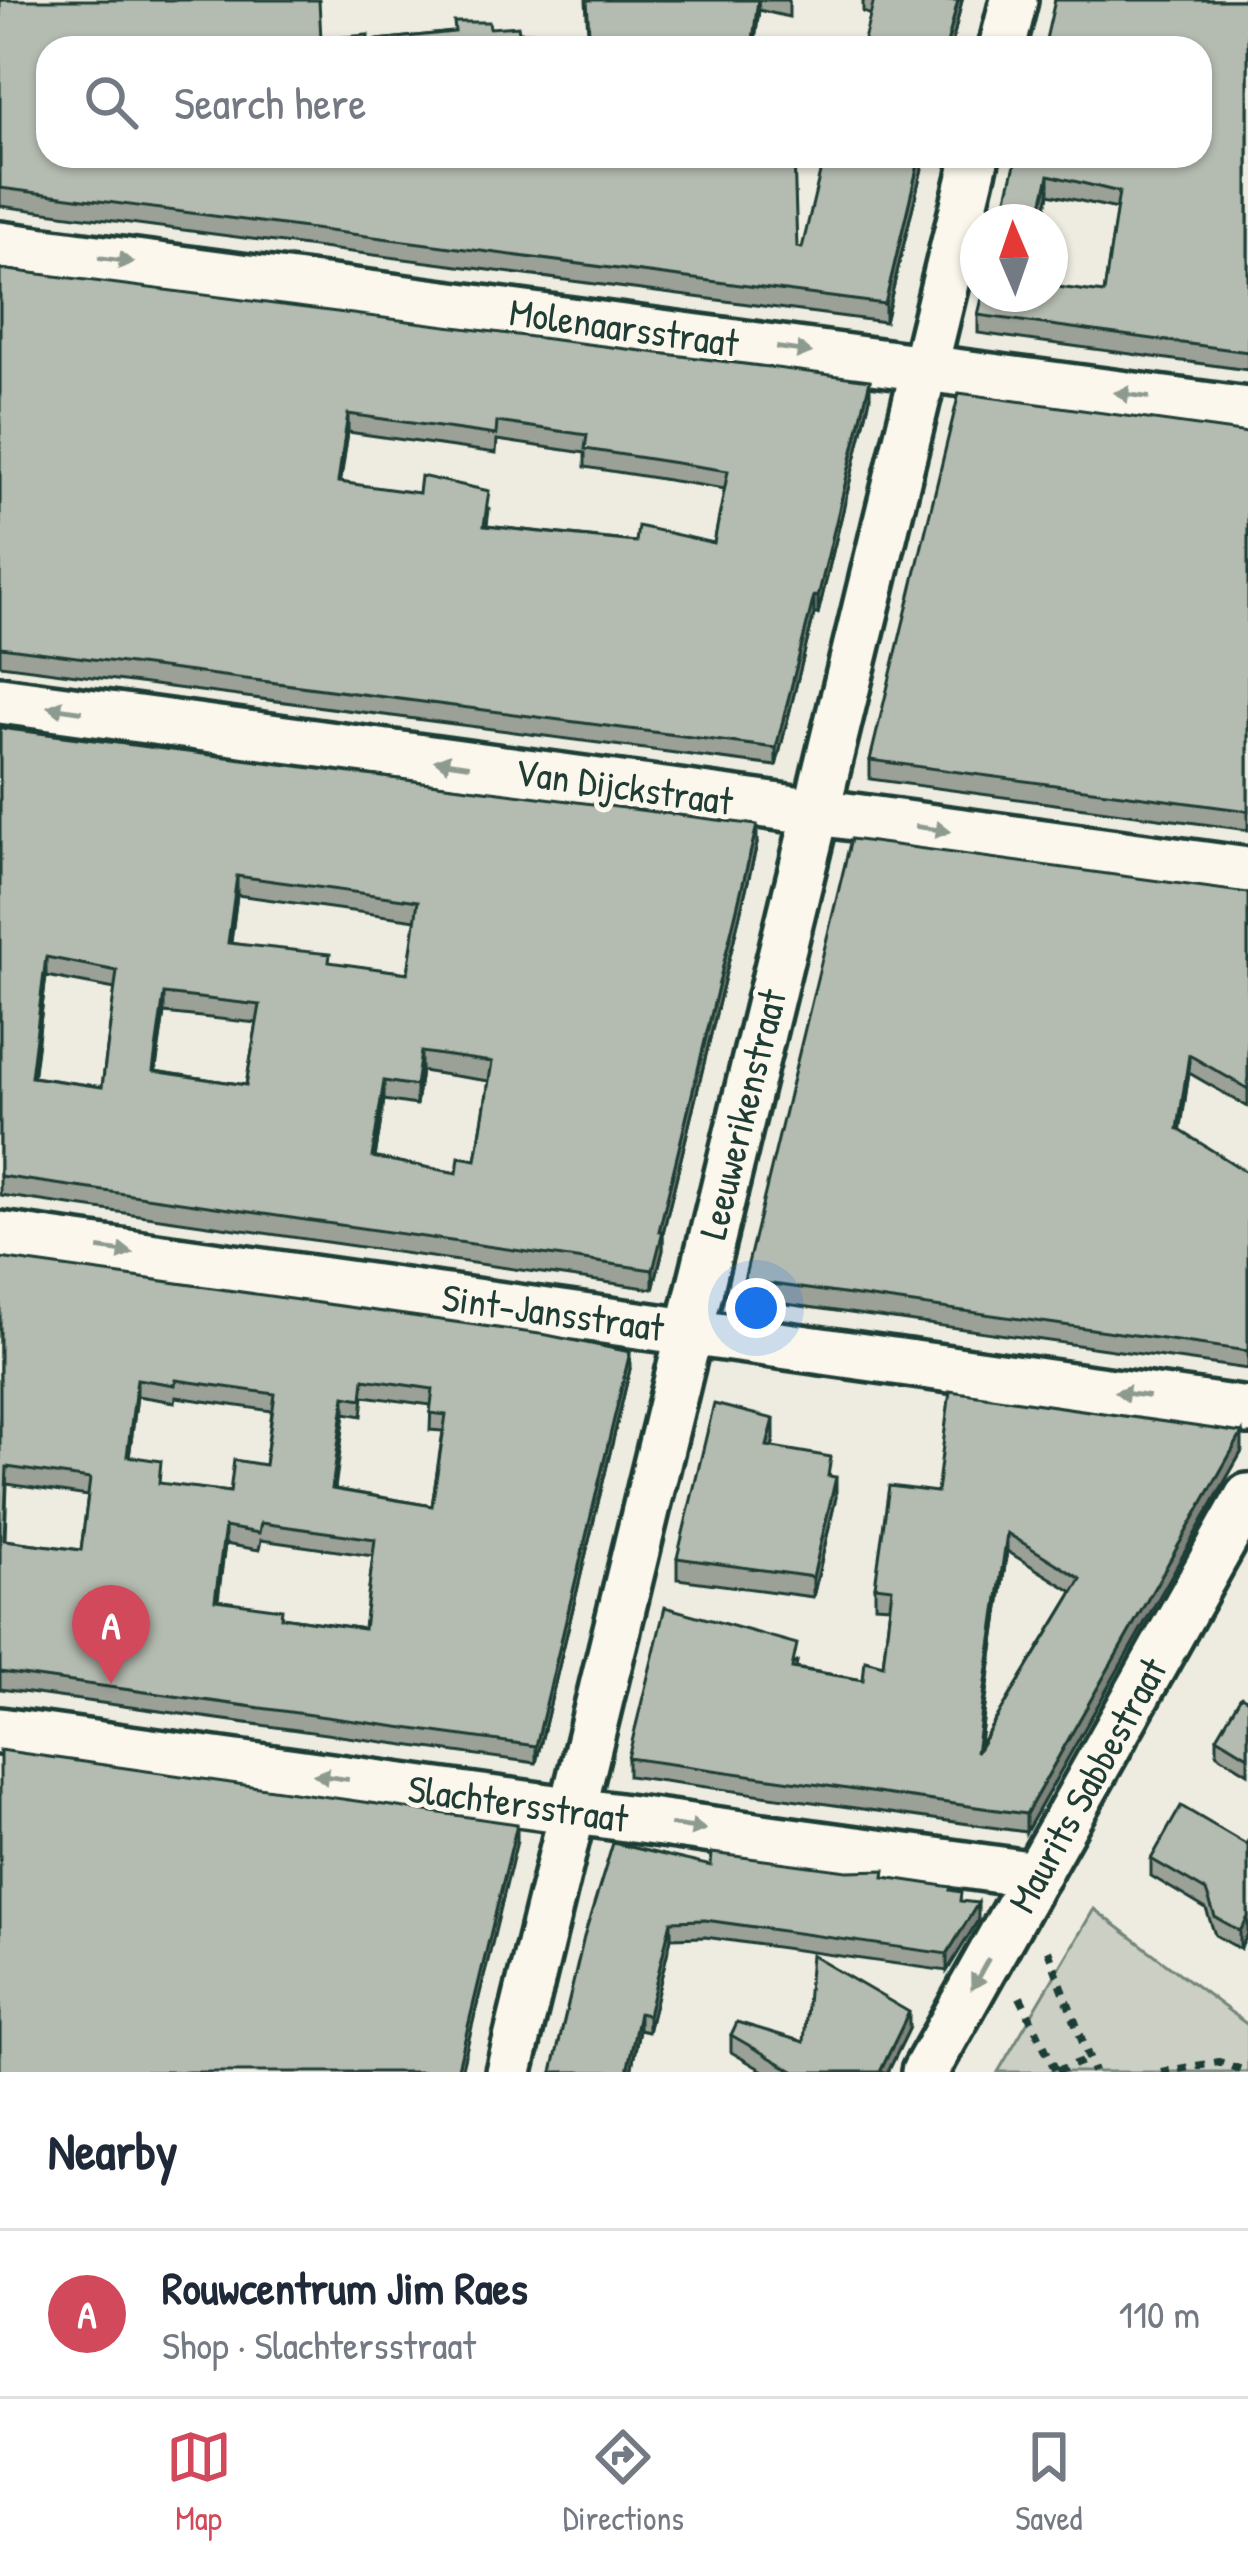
<!DOCTYPE html>
<html lang="en">
<head>
<meta charset="utf-8">
<style>
	:root { --surface:#fff; --page:#f6f6f7; --text:#1f2937; --muted:#747a83; --line:#e0e1e3; --accent:#d1495b }
	body { margin:0; font-family:"Patrick Hand",sans-serif; background:var(--page); color:var(--text) }
	.compass { position:absolute; left:960px; top:204px; width:108px; height:108px; border-radius:50%; background:var(--surface); box-shadow:0 3px 9px #0004; rotate:358deg }
	.you { position:absolute; left:756px; top:1308px; width:42px; height:42px; margin:-30px; border:9px solid #fff; border-radius:50%; background:#1a73e8; box-shadow:0 0 0 18px #1a73e833 }
	.badge { display:grid; place-items:center; width:78px; height:78px; border-radius:50%; background:var(--accent); color:#fff; font-size:39px; font-weight:700 }
	.pin { position:absolute; translate:-50% -99px; filter:drop-shadow(0 3px 6px #0008) }
	.pin::after { content:''; position:absolute; top:63px; width:42px; height:36px; background:inherit; clip-path:polygon(0 0,100% 0,50% 100%) }
	.list { margin:0; padding:0; list-style:none }
	h2 { display:flex; justify-content:space-between; align-items:center; height:156px; margin:0; padding:0 48px; font-size:51px }
	h2 small { font-size:39px; font-weight:400; color:var(--muted) }
	.list li { display:grid; grid-template-columns:78px 1fr auto; gap:36px; align-items:center; box-sizing:border-box; height:168px; padding:0 48px; border-top:3px solid var(--line) }
	.list b { display:block; font-size:45px; white-space:nowrap }
	.list p { margin:0; font-size:39px; white-space:nowrap; color:var(--muted) }
	.list em { font-size:39px; font-style:normal; color:var(--muted) }
	.icon { flex:none; width:66px; height:66px; fill:none; stroke:currentColor; stroke-width:2; stroke-linecap:round; stroke-linejoin:round }
	.map { position:relative; flex:none; width:1248px; height:2072px; overflow:hidden }
	.search { position:absolute; background:var(--surface); box-shadow:0 3px 9px #0004; left:36px; right:36px; top:36px; height:132px; display:flex; align-items:center; gap:30px; box-sizing:border-box; padding:0 42px; border-radius:36px; color:var(--muted); font-size:45px }
	.sheet { height:324px; background:var(--surface) }
	nav { display:flex; justify-content:space-around; align-items:center; box-sizing:border-box; height:168px; border-top:3px solid var(--line); background:var(--surface); font-size:33px; color:var(--muted) }
	nav a { display:grid; justify-items:center; gap:6px }
	nav .on { color:var(--accent) }
	.map>svg:first-child { display:block }
	.green { fill:#cbcfc4; stroke:#75867c; stroke-width:3 }
	.lines { fill:none; stroke-linecap:round; stroke-linejoin:round }
	.street-casing { stroke:#1f3d34; stroke-width:54 }
	.path { stroke:#1f3d34; stroke-width:8; stroke-dasharray:9 9; stroke-linecap:butt }
	.street { stroke:#fbf7ec; stroke-width:45 }
	.wall { fill:#9ba197; stroke:#1f3d34; stroke-width:3; fill-rule:evenodd }
	.shaded-wall { fill:#7e837b; stroke:#1f3d34; stroke-width:3 }
	.building { fill:#b4bbb0; stroke:#1f3d34; stroke-width:3; fill-rule:evenodd }
	.oneway { fill:#8d9a90 }
	.labels { text-anchor:middle; stroke-width:10; stroke-linejoin:round; paint-order:stroke }
	.street-label { font-size:39px; fill:#1f3d34; stroke:#fbf7ec }
</style>
</head>
<body>
<div class="map">
<svg width="1248" height="2072" viewBox="0 0 1248 2072">
	<rect width="100%" height="100%" fill="#eeece1"/>
	<filter id="ink" filterUnits="userSpaceOnUse"><feTurbulence type="fractalNoise" baseFrequency=".00833" numOctaves="2"/><feDisplacementMap in="SourceGraphic" scale="24" xChannelSelector="R" yChannelSelector="G"/><feConvolveMatrix kernelMatrix="1 2 1 2 8 2 1 2 1" color-interpolation-filters="sRGB"/></filter>
	<g filter="url(#ink)">
		<path class="green" d="M1094 1909 1248 2025V2072H998Z"/>
		<g class="lines">
			<defs>
				<g id="street">
					<path d="M1002 48 1014 0"/>
					<path d="M0 245 1248 411"/>
					<path d="M0 700 1248 871"/>
					<path d="M0 1235 1248 1411"/>
					<path d="M0 1731 1036 1875"/>
					<path d="M509 2072 976 156"/>
					<path d="M925 2072 1248 1497"/>
				</g>
			</defs>
			<use href="#street" class="street-casing"/>
			<g class="path">
				<path d="M1048 1950 1094 2072"/>
				<path d="M1020 1997 1056 2071"/>
				<path d="M1057 2071 1089 2059"/>
				<path d="M1161 2072 1219 2062 1248 2072"/>
			</g>
			<use href="#street" class="street"/>
		</g>
		<g class="wall">
			<path d="M0 0 321 39 368 41 490 28 519 32 588 34 586 0H789V17L759 10 754 48H48L797 247 802 248 925 156 885 322 0 206Z"/>
			<path d="M863 0H962L951 48 863 12Z"/>
			<path d="M1055 0H1248V370L978 333V315L1104 293 1117 209 1049 194 1042 222Z"/>
			<path d="M0 269 870 398 818 614H814L776 766 0 665ZM348 432 496 453 497 440 585 453V467L725 489 714 543 636 542 487 526 489 509 340 482Z"/>
			<path d="M1248 433V830L870 779V760Z"/>
			<path d="M0 728 757 844 663 1233V1250L653 1289 0 1195ZM237 895 416 920 408 973 330 963 231 943ZM46 976 115 989 102 1087 33 1077ZM164 1013 257 1023 246 1085 155 1071ZM421 1071 489 1081 476 1160 457 1173 375 1158 384 1100 416 1105Z"/>
			<path d="M1248 893V1107L1189 1073 1180 1131 1248 1173V1369L744 1298V1280Z"/>
			<path d="M0 1258 630 1369 536 1763 0 1689ZM137 1396 175 1402 176 1397 272 1411 265 1465 230 1492 161 1484 129 1457ZM364 1396 431 1405 430 1430 443 1431 432 1506 335 1489 345 1413 362 1416ZM7 1484 88 1496 81 1550 5 1540ZM261 1540 373 1556 364 1629 282 1617 218 1600 225 1544 259 1550Z"/>
			<path d="M774 1439 772 1447 831 1476 836 1497 813 1597 677 1579V1558Z"/>
			<path d="M1242 1451 1026 1832 628 1776V1758L797 1662 796 1668 863 1680 883 1665 890 1606 875 1605V1586L937 1492ZM1007 1551 1073 1592 979 1747Z"/>
			<path d="M1248 1700V1773L1217 1754V1737Z"/>
			<path d="M1248 1841V1934L1240 1949 1215 1935 1206 1909 1151 1876V1859L1246 1844Z"/>
			<path d="M711 1866 885 1877 950 1890 978 1920 947 1971 705 1937 671 1938 648 2032 639 2030 631 2072H552Z"/>
			<path d="M909 2029 888 2072H765L731 2052V2035L804 2042Z"/>
		</g>
		<g class="shaded-wall">
			<path d="M758 0 759 10 754 48H752Z"/>
			<path d="M958 0H962L951 48H946Z"/>
			<path d="M920 156H925L885 322V304Z"/>
			<path d="M1049 175V194L1042 222H1038Z"/>
			<path d="M870 380V398L818 614V597Z"/>
			<path d="M348 414V432L338 500V482Z"/>
			<path d="M814 596V614L776 766V748Z"/>
			<path d="M757 825V844L663 1233V1250L653 1289V1270L659 1231Z"/>
			<path d="M237 876V895L228 962V943Z"/>
			<path d="M46 957V976L31 1096V1077Z"/>
			<path d="M164 994V1013L153 1090V1071Z"/>
			<path d="M421 1052V1071L416 1105V1086Z"/>
			<path d="M1189 1055V1073L1178 1148V1129Z"/>
			<path d="M384 1081V1100L372 1176V1157Z"/>
			<path d="M630 1352V1369L536 1763V1746Z"/>
			<path d="M137 1379V1396L127 1473V1456Z"/>
			<path d="M345 1396V1413L332 1506V1489Z"/>
			<path d="M774 1419V1439L767 1466V1446Z"/>
			<path d="M1242 1433V1451L1026 1832V1814Z"/>
			<path d="M836 1477V1497L813 1597V1577Z"/>
			<path d="M225 1527V1544L215 1617V1600Z"/>
			<path d="M1007 1533V1551L976 1771V1753Z"/>
			<path d="M517 1824V1841L461 2072H457Z"/>
			<path d="M978 1903V1920L947 1971V1954Z"/>
			<path d="M1248 1917V1934L1240 1949V1931Z"/>
			<path d="M671 1921V1938L648 2032V2015Z"/>
			<path d="M909 2012V2029L888 2072H880Z"/>
			<path d="M639 2013V2030L631 2072H627Z"/>
		</g>
		<g class="building">
			<path d="M0 0H319L321 39 368 35V41L455 32 454 22H489L490 28 518 26 519 32 589 34 587 0H758L752 48H48V156H794L797 247 802 248 824 156H920L885 304 0 188Z"/>
			<path d="M874 0H958L946 48H862Z"/>
			<path d="M1055 0H1248V352L978 315 983 294H1050V286L1104 293 1119 192 1049 175 1038 222H1001L1017 156H1200V48H1044Z"/>
			<path d="M0 269 870 380 818 597 814 596 776 748 0 647ZM348 414 496 435 497 422 587 435 585 449 728 471 714 543 638 526 636 542 484 526 489 491 421 476 419 493 338 482Z"/>
			<path d="M959 393 1248 433V811L870 760Z"/>
			<path d="M0 728 757 825 659 1231H663L653 1270 0 1176ZM237 876 418 901 408 973 329 962 330 954 228 943ZM46 957 117 971 102 1087 31 1077ZM164 994 260 1005 246 1085 153 1071ZM421 1052 492 1062 476 1160 459 1157 457 1173 372 1157 384 1081 416 1086Z"/>
			<path d="M851 839 1248 893V1089L1189 1055 1178 1129 1248 1173V1351L744 1280Z"/>
			<path d="M0 1258 547 1335 630 1352 536 1746 0 1672ZM137 1379 175 1385 176 1380 275 1394 265 1465 234 1460 230 1492 159 1483 161 1461 127 1456ZM364 1379 433 1389 430 1413 446 1415 432 1506 332 1489 345 1396 362 1399ZM7 1467 90 1479 81 1550 4 1540ZM261 1523 375 1539 364 1629 281 1617 282 1609 215 1600 225 1527 259 1533Z"/>
			<path d="M950 1391 1242 1433 1026 1814 628 1758 665 1607 797 1644 792 1668 863 1680 865 1660 883 1665 892 1588 875 1586 889 1486 937 1492ZM1007 1533 1081 1579 976 1753Z"/>
			<path d="M714 1404 774 1419 767 1446 831 1457 828 1476 836 1477 813 1577 677 1558Z"/>
			<path d="M1241 1696 1248 1700V1756L1217 1737Z"/>
			<path d="M0 1750 517 1824 457 2072H0Z"/>
			<path d="M1181 1806 1246 1844 1248 1841V1917L1240 1931 1215 1917 1206 1891 1151 1859Z"/>
			<path d="M613 1843 711 1866 712 1853 847 1871 885 1870 884 1877 951 1887 950 1890 961 1892 960 1901 978 1903 947 1954 705 1920 671 1921 648 2015 639 2013 627 2072H552L584 1937Z"/>
			<path d="M811 1955 909 2012 880 2072H795L731 2035 737 2022 804 2042Z"/>
		</g>
		<defs><path id="oneway-solid" d="M-6-.8H1V-3.2L6.5 0L1 3.2V.8H-6Z" transform="scale(3)"/></defs>
		<g class="oneway">
			<use href="#oneway-solid" transform="translate(116 260) rotate(8)"/>
			<use href="#oneway-solid" transform="translate(794 350) rotate(8)"/>
			<use href="#oneway-solid" transform="translate(1132 395) rotate(-172)"/>
			<use href="#oneway-solid" transform="translate(65 709) rotate(-172)"/>
			<use href="#oneway-solid" transform="translate(452 763) rotate(-172)"/>
			<use href="#oneway-solid" transform="translate(933 829) rotate(8)"/>
			<use href="#oneway-solid" transform="translate(116 1251) rotate(8)"/>
			<use href="#oneway-solid" transform="translate(1132 1394) rotate(-172)"/>
			<use href="#oneway-solid" transform="translate(331 1777) rotate(-172)"/>
			<use href="#oneway-solid" transform="translate(688 1827) rotate(8)"/>
			<use href="#oneway-solid" transform="translate(980 1974) rotate(119)"/>
		</g>
	</g>
	<g class="labels">
		<g class="street-label">
			<text transform="translate(624 327) rotate(8)" y="14">Molenaarsstraat</text>
			<text transform="translate(624 786) rotate(8)" y="14">Van Dijckstraat</text>
			<text transform="translate(742 1114) rotate(-76)" y="14">Leeuwerikenstraat</text>
			<text transform="translate(553 1312) rotate(8)" y="14">Sint-Jansstraat</text>
			<text transform="translate(1087 1785) rotate(-61)" y="14">Maurits Sabbestraat</text>
			<text transform="translate(518 1803) rotate(8)" y="14">Slachtersstraat</text>
		</g>
	</g>
</svg>
<svg class="compass" viewBox="-18 -18 36 36"><path d="M0-13l5 13h-10z" fill="#e53935"/><path d="M0 13l5-13h-10z" fill="#747a83"/></svg>
<div class="you"></div>
<div class="pin badge" style="left:111px;top:1684px">A</div>
<div class="search"><svg class="icon" aria-label="search" viewBox="0 0 24 24"><circle cx="10" cy="10" r="6"/><path d="M15 15l6 6"/></svg>Search here</div>
</div>
<section class="sheet">
<h2>Nearby<small></small></h2>
<ul class="list">
<li><span class="badge">A</span><div><b>Rouwcentrum Jim Raes</b><p>Shop · Slachtersstraat</p></div><em>110 m</em></li>
</ul>
</section>
<nav>
<a class="on"><svg class="icon" aria-label="map" viewBox="0 0 24 24"><path d="M3 6l6-2 6 2 6-2v14l-6 2-6-2-6 2zM9 4v14M15 6v14"/></svg>Map</a>
<a><svg class="icon" aria-label="directions" viewBox="0 0 24 24"><path d="M12 3l9 9-9 9-9-9zM9 14v-3h6M13 9l2 2-2 2"/></svg>Directions</a>
<a><svg class="icon" aria-label="saved" viewBox="0 0 24 24"><path d="M7 4h10v16l-5-4-5 4z"/></svg>Saved</a>
</nav>
</body>
</html>
